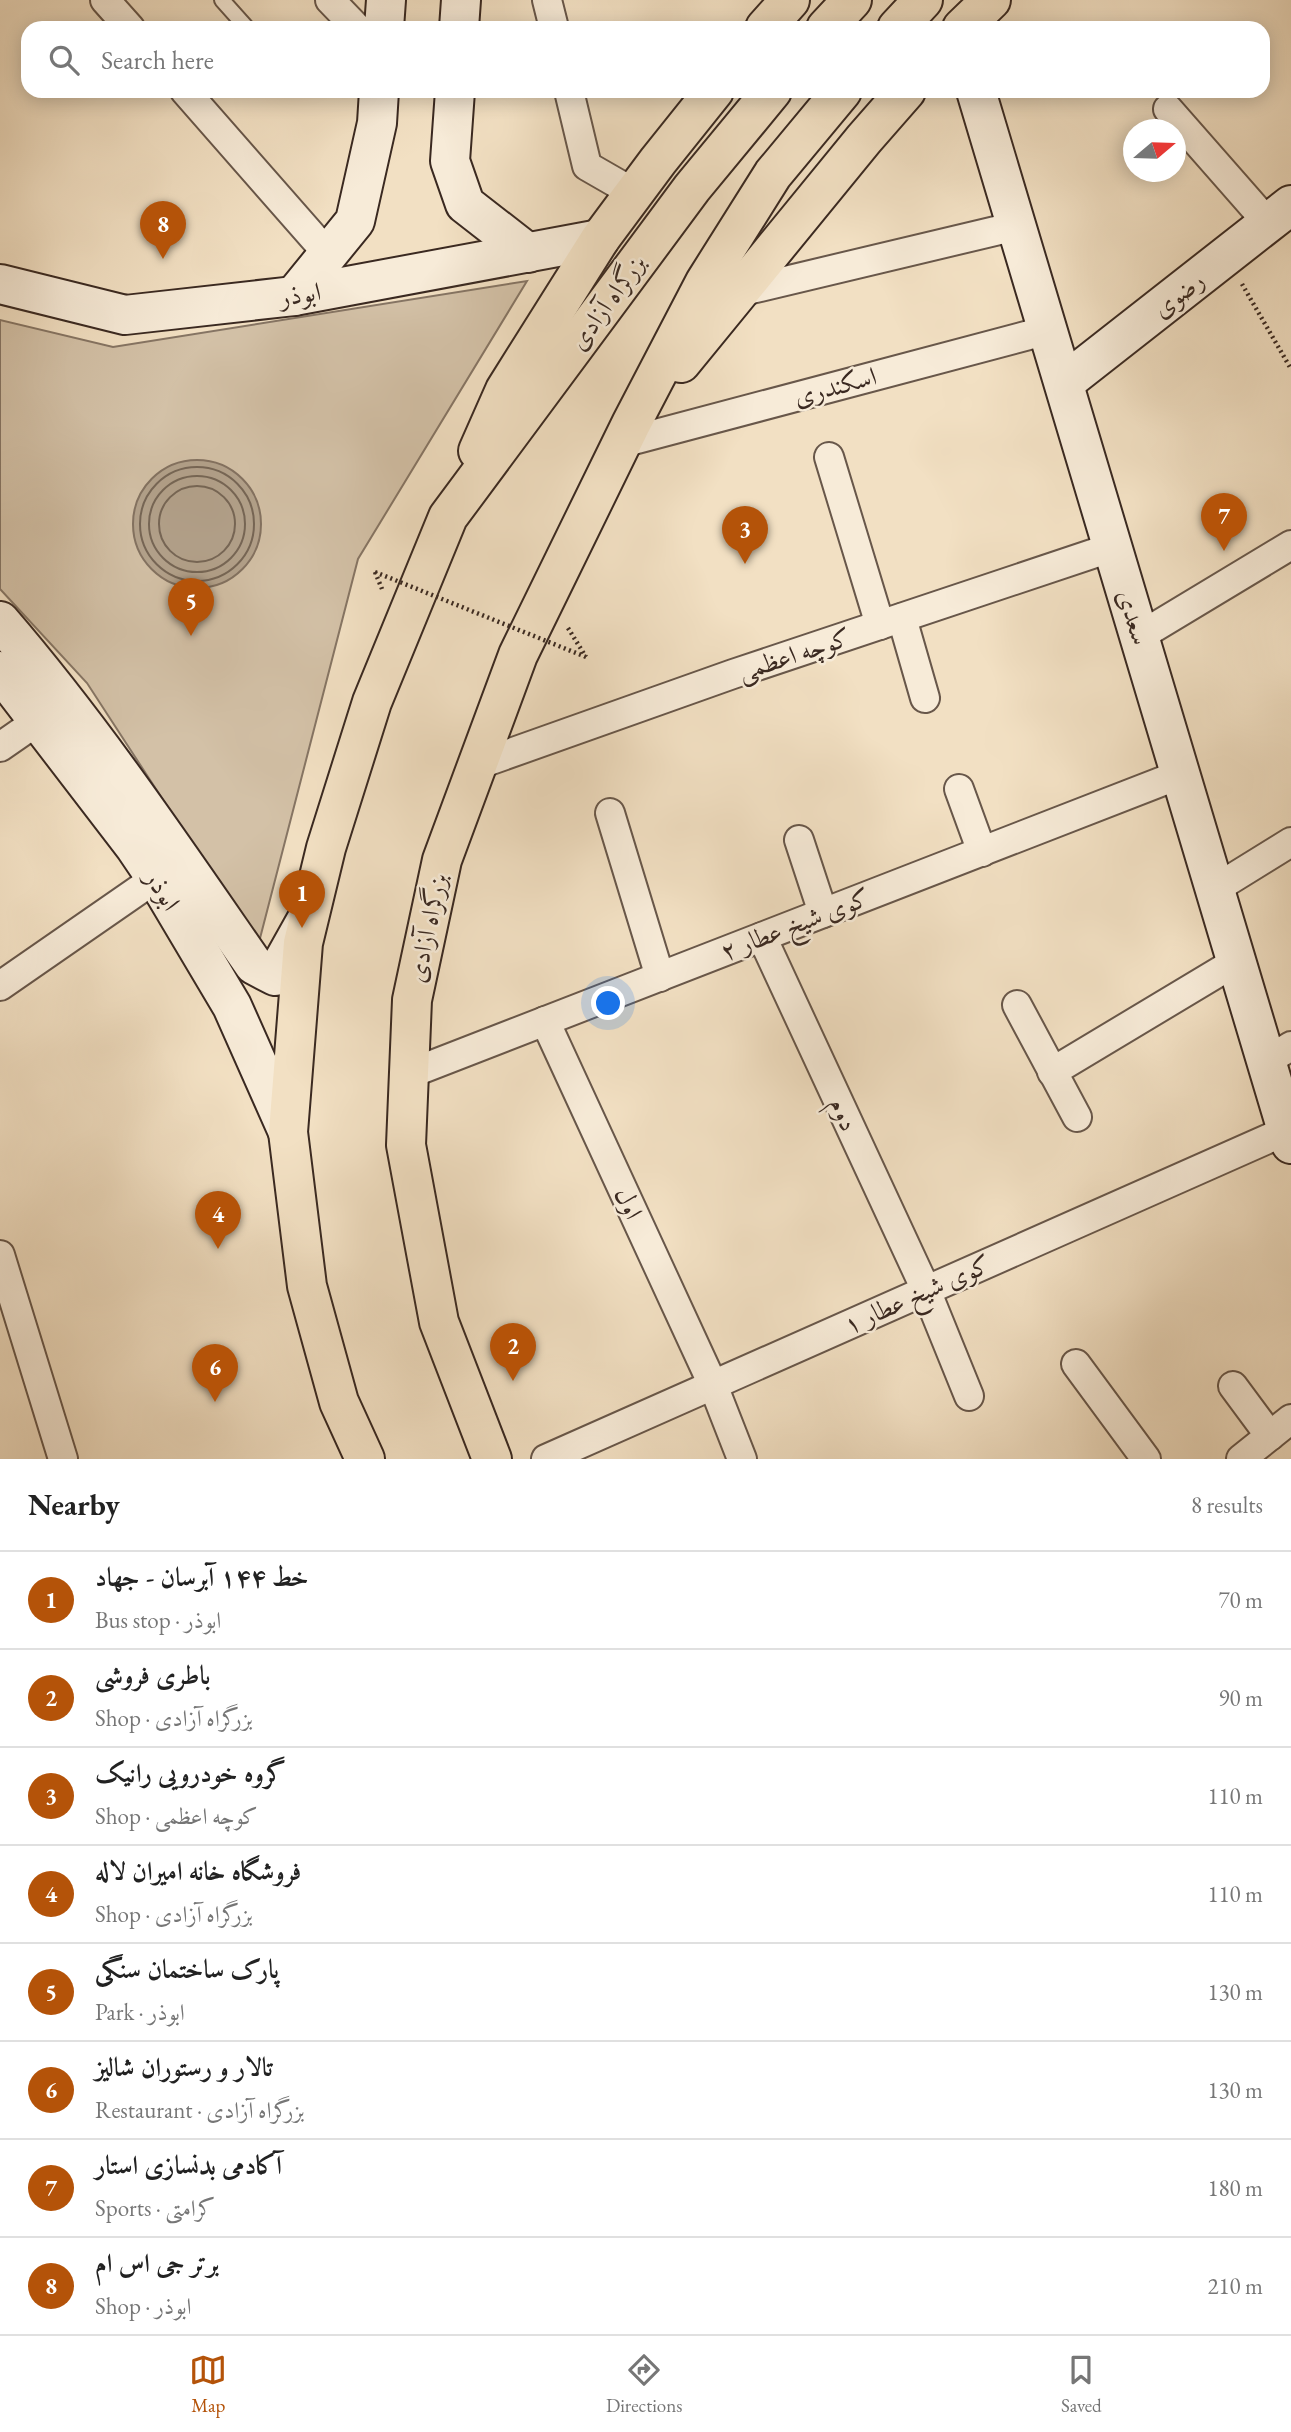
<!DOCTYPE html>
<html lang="en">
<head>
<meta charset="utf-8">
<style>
	:root { --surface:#fff; --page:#f6f6f6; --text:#222; --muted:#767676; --line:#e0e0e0; --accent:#b45309 }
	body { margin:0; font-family:"EB Garamond",Amiri,serif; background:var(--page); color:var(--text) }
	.compass { position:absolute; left:1123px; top:119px; width:63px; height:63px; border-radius:50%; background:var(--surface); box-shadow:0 4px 18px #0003; rotate:71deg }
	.you { position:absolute; left:609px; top:1004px; width:24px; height:24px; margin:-18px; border:5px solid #fff; border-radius:50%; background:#1a73e8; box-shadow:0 0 0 10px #1a73e833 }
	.badge { display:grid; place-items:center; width:46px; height:46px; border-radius:50%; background:var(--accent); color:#fff; font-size:23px; font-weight:700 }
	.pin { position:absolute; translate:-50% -58px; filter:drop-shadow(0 2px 4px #0008) }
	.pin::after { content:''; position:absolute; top:37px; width:24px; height:21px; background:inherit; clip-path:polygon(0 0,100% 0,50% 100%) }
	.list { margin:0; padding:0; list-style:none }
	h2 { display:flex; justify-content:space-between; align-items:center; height:91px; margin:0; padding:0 28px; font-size:30px }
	h2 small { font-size:23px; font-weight:400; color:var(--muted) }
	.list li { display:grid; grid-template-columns:46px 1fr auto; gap:21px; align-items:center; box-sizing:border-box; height:98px; padding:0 28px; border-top:2px solid var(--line) }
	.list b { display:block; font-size:26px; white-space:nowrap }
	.list p { margin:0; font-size:23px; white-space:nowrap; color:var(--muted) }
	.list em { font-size:23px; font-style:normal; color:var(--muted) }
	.icon { flex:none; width:38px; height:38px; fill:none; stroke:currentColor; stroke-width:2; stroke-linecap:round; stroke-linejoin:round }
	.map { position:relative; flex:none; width:1291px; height:1459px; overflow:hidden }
	.search { position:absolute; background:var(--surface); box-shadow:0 4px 18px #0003; left:21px; right:21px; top:21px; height:77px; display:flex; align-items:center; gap:18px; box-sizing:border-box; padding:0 24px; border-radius:21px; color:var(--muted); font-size:26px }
	.sheet { height:875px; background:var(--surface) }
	nav { display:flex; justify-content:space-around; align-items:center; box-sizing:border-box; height:98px; border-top:2px solid var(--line); background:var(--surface); font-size:19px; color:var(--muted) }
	nav a { display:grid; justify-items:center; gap:4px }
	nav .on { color:var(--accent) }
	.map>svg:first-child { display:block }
	.green { fill:#d3c1a7; stroke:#867564; stroke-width:2 }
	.water { fill:#b3a28c; stroke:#837261; stroke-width:2 }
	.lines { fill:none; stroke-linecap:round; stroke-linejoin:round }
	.shore { stroke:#766656; stroke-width:2 }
	.lane-casing { stroke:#68574a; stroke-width:18 }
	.street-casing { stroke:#68574a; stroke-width:32 }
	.secondary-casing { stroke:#3a2921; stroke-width:42 }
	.highway-casing { stroke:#3a2921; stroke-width:42 }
	.path { stroke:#3a2921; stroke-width:4.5; stroke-dasharray:2 3.5; stroke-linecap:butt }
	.lane { stroke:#f7ebd8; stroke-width:14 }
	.street { stroke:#f7ebd8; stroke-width:28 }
	.secondary { stroke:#f7ebd8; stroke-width:38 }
	.highway { stroke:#f2e0c3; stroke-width:38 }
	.path-bridge { stroke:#3a2921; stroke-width:4.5; stroke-dasharray:2 3.5; stroke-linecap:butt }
	.labels { text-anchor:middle; stroke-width:5; stroke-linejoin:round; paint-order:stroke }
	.street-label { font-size:26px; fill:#3a2921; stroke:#f7ebd8 }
</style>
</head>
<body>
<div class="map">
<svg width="1291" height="1459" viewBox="0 0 1291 1459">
	<rect width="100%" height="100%" fill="#f2e0c3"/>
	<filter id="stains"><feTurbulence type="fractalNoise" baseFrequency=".00286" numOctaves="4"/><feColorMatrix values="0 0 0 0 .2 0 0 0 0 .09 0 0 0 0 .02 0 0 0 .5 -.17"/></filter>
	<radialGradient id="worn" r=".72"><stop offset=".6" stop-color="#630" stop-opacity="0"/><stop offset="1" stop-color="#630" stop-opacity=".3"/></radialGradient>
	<path class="green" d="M527 281 358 559 258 946 87 683 0 589V320L113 347Z"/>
	<circle class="water" cx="197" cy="524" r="64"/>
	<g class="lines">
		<g class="shore">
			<circle cx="197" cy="524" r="57"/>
			<circle cx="197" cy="524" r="48"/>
			<circle cx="197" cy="524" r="38"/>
		</g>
		<defs>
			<path id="lane" d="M222 0 247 28"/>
			<g id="street">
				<path d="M105 0 130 28"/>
				<path d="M330 0 357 28"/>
				<path d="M547 0 554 28"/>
				<path d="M185 91 328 254"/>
				<path d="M569 91 587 166 634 193"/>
				<path d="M1168 109 1268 223"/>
				<path d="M739 292 1016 226"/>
				<path d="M622 443 1048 330"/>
				<path d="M829 457 880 625"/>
				<path d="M902 618 925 698"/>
				<path d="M1140 636 1291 545"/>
				<path d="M0 747 39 720"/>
				<path d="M477 765 733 674 1113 547"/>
				<path d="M959 789 982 852"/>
				<path d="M610 813 660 977"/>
				<path d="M799 840 823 913"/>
				<path d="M1215 889 1291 842"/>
				<path d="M762 937 926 1290 969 1396"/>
				<path d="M0 986 156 878"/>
				<path d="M1017 1005 1077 1117"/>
				<path d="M545 1021 713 1385 742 1459"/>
				<path d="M1267 1061 1291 1046"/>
				<path d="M1052 1072 1237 961"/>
				<path d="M409 1074 1181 774"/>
				<path d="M0 1255 63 1459"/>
				<path d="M1076 1364 1146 1459"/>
				<path d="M1233 1386 1270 1436"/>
				<path d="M546 1459 1288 1130"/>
				<path d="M1241 1459 1291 1419"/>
			</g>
			<g id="secondary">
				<path d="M384 28 386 0"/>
				<path d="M459 28 461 0"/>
				<path d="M455 91 450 161 465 204 528 253"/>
				<path d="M976 91 1291 1144"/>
				<path d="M0 284 125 315 294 296 600 239"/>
				<path d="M294 296 355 221 377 123 379 91"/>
				<path d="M1064 383 1291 205"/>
				<path d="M0 621C93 729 173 848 254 965L275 976 308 917"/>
				<path d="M0 671 135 847 156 878 232 1006 288 1132"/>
			</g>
			<g id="highway">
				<path d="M765 28 790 0"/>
				<path d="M826 28 852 0"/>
				<path d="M897 28 923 0"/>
				<path d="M962 28 991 0"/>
				<path d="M681 363 864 139 906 91"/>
				<path d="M478 451 505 390 600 239 658 161 714 91"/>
				<path d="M365 1459 339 1402 307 1286 288 1132 303 943 326 848 372 702 448 517 692 188 772 91"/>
				<path d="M492 1459 439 1322 406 1145 412 1000 442 860 518 655 631 424 705 282 773 174 842 91"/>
			</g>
		</defs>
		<use href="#lane" class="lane-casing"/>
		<use href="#street" class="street-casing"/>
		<use href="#secondary" class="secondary-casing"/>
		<use href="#highway" class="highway-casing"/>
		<g class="path">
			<path d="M1242 284 1291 369"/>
			<path d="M375 572 382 589"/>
			<path d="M568 628 586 657"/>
		</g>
		<use href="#lane" class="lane"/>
		<use href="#street" class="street"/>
		<use href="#secondary" class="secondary"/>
		<use href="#highway" class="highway"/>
		<path class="path-bridge" d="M375 572 586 657"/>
	</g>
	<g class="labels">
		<g class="street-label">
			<text transform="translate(300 294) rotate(-9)" y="9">ابوذر</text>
			<text transform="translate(1178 294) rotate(-38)" y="9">رضوی</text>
			<text transform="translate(607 302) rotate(-54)" y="9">بزرگراه آزادی</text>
			<text transform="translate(835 386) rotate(-15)" y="9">اسکندری</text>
			<text transform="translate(1134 617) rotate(73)" y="9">سعدی</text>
			<text transform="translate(794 654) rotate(-18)" y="9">کوچه اعظمی</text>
			<text transform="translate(163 890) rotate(58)" y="9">ابوذر</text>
			<text transform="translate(795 924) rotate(-21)" y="9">کوی شیخ عطار ۲</text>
			<text transform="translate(427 928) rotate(-78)" y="9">بزرگراه آزادی</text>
			<text transform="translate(844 1114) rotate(65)" y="9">دوم</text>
			<text transform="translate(629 1203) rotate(65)" y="9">اول</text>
			<text transform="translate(917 1294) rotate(-24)" y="9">کوی شیخ عطار ۱</text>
		</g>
	</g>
	<rect width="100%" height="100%" filter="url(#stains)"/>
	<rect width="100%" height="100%" fill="url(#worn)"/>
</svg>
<svg class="compass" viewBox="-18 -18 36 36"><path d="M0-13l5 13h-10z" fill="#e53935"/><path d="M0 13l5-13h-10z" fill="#767676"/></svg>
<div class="you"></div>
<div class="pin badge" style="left:302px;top:928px">1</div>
<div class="pin badge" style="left:513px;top:1381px">2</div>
<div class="pin badge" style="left:745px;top:564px">3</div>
<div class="pin badge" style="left:218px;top:1249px">4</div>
<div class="pin badge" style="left:191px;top:636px">5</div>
<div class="pin badge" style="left:215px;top:1402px">6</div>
<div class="pin badge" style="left:1224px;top:551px">7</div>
<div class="pin badge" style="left:163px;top:259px">8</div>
<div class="search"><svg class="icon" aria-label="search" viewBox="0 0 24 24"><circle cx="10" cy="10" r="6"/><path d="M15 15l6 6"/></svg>Search here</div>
</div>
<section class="sheet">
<h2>Nearby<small>8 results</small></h2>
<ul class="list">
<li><span class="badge">1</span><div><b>خط ۱۴۴ آبرسان - جهاد</b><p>Bus stop · ابوذر</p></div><em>70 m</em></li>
<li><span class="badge">2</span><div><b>باطری فروشی</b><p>Shop · بزرگراه آزادی</p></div><em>90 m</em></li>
<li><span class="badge">3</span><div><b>گروه خودرویی رانیک</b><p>Shop · کوچه اعظمی</p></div><em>110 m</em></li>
<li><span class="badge">4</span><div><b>فروشگاه خانه امیران لاله</b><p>Shop · بزرگراه آزادی</p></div><em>110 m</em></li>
<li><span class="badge">5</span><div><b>پارک ساختمان سنگی</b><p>Park · ابوذر</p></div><em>130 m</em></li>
<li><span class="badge">6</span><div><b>تالار و رستوران شالیز</b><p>Restaurant · بزرگراه آزادی</p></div><em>130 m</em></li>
<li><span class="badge">7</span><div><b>آکادمی بدنسازی استار</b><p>Sports · کرامتی</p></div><em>180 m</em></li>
<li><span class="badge">8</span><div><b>برتر جی اس ام</b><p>Shop · ابوذر</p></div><em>210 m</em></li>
</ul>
</section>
<nav>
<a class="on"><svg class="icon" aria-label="map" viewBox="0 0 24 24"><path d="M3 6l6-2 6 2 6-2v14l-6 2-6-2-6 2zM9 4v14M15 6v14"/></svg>Map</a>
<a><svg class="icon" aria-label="directions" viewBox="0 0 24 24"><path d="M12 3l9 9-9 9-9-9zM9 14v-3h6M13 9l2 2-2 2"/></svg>Directions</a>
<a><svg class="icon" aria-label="saved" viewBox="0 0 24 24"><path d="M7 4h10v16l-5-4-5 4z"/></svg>Saved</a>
</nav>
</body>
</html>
